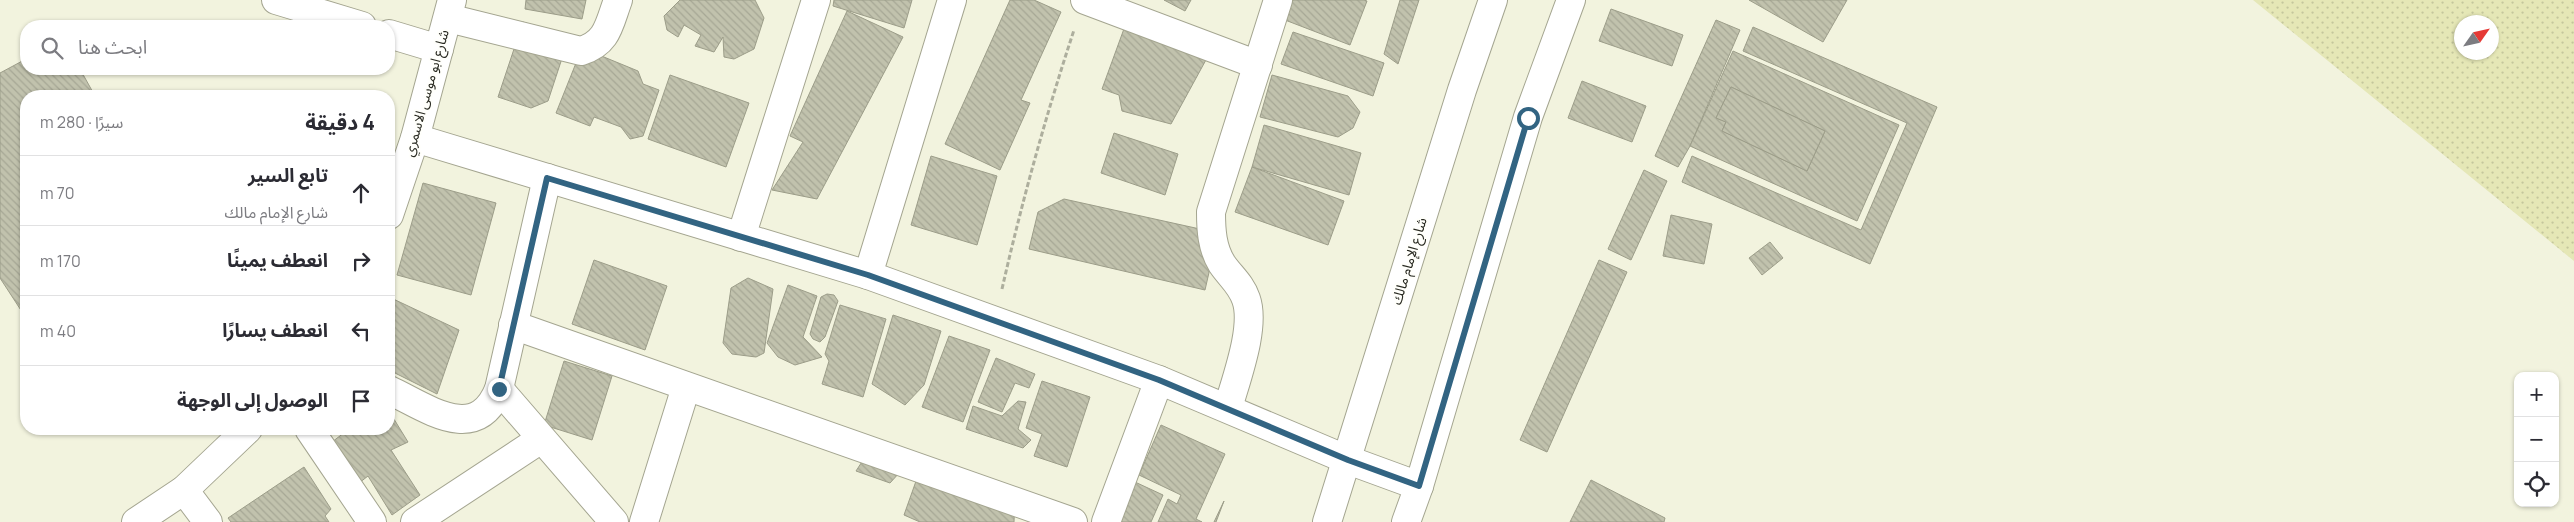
<!DOCTYPE html>
<html lang="ar">
<head>
<meta charset="utf-8">
<style>
	:root { --surface:#fff; --page:#f2f2f3; --text:#2b2b33; --muted:#7c7c81; --line:#e1e1e2 }
	body { margin:0; font-family:Manrope,"Noto Sans Arabic",sans-serif; background:var(--page); color:var(--text); direction:rtl }
	.controls { position:absolute; right:15px; bottom:15px; display:grid; overflow:hidden; border-radius:10px; box-shadow:0 1px 4px #0004 }
	.controls button { width:45px; height:45px; display:grid; place-items:center; padding:0; border:0; border-bottom:1px solid var(--line); background:var(--surface); color:var(--text); font:25px sans-serif }
	.compass { position:absolute; left:2454px; top:15px; width:45px; height:45px; border-radius:50%; background:var(--surface); box-shadow:0 1px 4px #0004; rotate:56deg }
	.stop { position:absolute; width:15px; height:15px; margin:-11px; border:4px solid #326482; border-radius:50%; background:#fff }
	.stop.end { background:#326482; border-color:#fff; box-shadow:0 1px 5px #0008 }
	.list { margin:0; padding:0; list-style:none }
	h2 { display:flex; justify-content:space-between; align-items:center; height:65px; margin:0; padding:0 20px; font-size:21px }
	h2 small { font-size:16px; font-weight:400; color:var(--muted) }
	.list li { display:grid; grid-template-columns:32px 1fr auto; gap:15px; align-items:center; box-sizing:border-box; height:70px; padding:0 20px; border-top:1px solid var(--line) }
	.list b { display:block; font-size:19px; white-space:nowrap }
	.list p { margin:0; font-size:16px; white-space:nowrap; color:var(--muted) }
	.list em { font-size:16px; font-style:normal; color:var(--muted) }
	.icon { flex:none; width:28px; height:28px; fill:none; stroke:currentColor; stroke-width:2; stroke-linecap:round; stroke-linejoin:round }
	.map { position:relative; flex:none; width:2574px; height:522px; overflow:hidden; direction:ltr }
	.search { position:absolute; background:var(--surface); box-shadow:0 1px 4px #0004; left:20px; top:20px; width:375px; height:55px; display:flex; align-items:center; gap:12px; box-sizing:border-box; padding:0 18px; border-radius:20px; color:var(--muted); font-size:19px }
	.panel { position:absolute; background:var(--surface); box-shadow:0 1px 4px #0004; left:20px; top:90px; width:375px; height:345px; border-radius:20px; direction:rtl }
	.map>svg:first-child { display:block }
	.grass { fill:url(#grass-dots); fill-rule:evenodd }
	.building { fill:url(#building-back-hatch); stroke:#9c9d89; fill-rule:evenodd }
	.lines { fill:none; stroke-linecap:round; stroke-linejoin:round }
	.minor-casing { stroke:#a4a590; stroke-width:30 }
	.path { stroke:#adae9d; stroke-width:3; stroke-dasharray:5 2.5; stroke-linecap:butt }
	.minor { stroke:#fff; stroke-width:28 }
	.route { stroke:#326482; stroke-width:6 }
	.labels { text-anchor:middle; stroke-width:4; stroke-linejoin:round; paint-order:stroke }
	.street-label { font-size:14px; fill:#292a22; stroke:#fffffb }
</style>
</head>
<body>
<div class="map">
<svg width="2574" height="522" viewBox="0 0 2574 522">
	<defs>
		<pattern id="grass-dots" width="8" height="8" patternUnits="userSpaceOnUse" patternTransform="scale(1.25)"><rect width="8" height="8" fill="#e5e7b6"/><path d="M2 2h.1M6 6h.1" fill="none" stroke="#c4c69c" stroke-width="1.8" stroke-linecap="round"/></pattern>
		<pattern id="building-back-hatch" width="6" height="6" patternUnits="userSpaceOnUse" patternTransform="scale(1.25)"><rect width="6" height="6" fill="#c1c2ad"/><path d="M-1 5l2 2M0 0l6 6M5-1l2 2" fill="none" stroke="#a6a795"/></pattern>
	</defs>
	<rect width="100%" height="100%" fill="#f2f3de"/>
	<path class="grass" d="M2253 0H2574V261ZM2462 22H2492V52H2462Z"/>
	<g class="building">
		<path d="M526 0H586L582 19 525 9Z"/>
		<path d="M680 0H755L764 18 754 49 734 59 724 57 723 37 714 52 695 46 701 35 684 25 678 37 667 30 664 16Z"/>
		<path d="M834 0H912L904 28 833 6Z"/>
		<path d="M1010 0H1034L1061 12 1021 100 1030 103 1000 170 945 144Z"/>
		<path d="M1164 0H1191L1185 11Z"/>
		<path d="M1293 0H1364L1367 1 1350 45 1285 20Z"/>
		<path d="M1400 0H1419L1398 64 1384 54Z"/>
		<path d="M1749 0H1847L1823 42Z"/>
		<path d="M1611 9 1683 35 1672 66 1599 41Z"/>
		<path d="M847 11 903 37 817 199 772 190 803 142 790 136Z"/>
		<path d="M1716 20 1740 30 1690 146 1678 167 1655 156Z"/>
		<path d="M523 22 569 37 548 101 531 108 498 97Z"/>
		<path d="M1125 26 1207 58 1171 124 1122 111 1119 95 1102 89Z"/>
		<path d="M1753 27 1937 107 1870 264 1682 182 1692 156 1861 230 1907 123 1743 51Z"/>
		<path d="M1293 32 1384 63 1373 96 1281 64Z"/>
		<path d="M582 48 638 71 643 84 659 90 643 136 630 139 621 127 594 117 590 126 556 113Z"/>
		<path d="M1733 51 1899 125 1857 221 1690 146ZM1731 87 1825 131 1807 171 1722 131 1726 122 1716 118Z"/>
		<path d="M26 59V69H80L95 96H26V318L0 278V73Z"/>
		<path d="M670 75 749 103 726 167 648 139Z"/>
		<path d="M1272 75 1348 96 1360 112 1353 128 1338 137 1260 117Z"/>
		<path d="M1582 81 1646 106 1632 142 1568 118Z"/>
		<path d="M1731 87 1825 131 1807 171 1722 131 1726 122 1716 118Z"/>
		<path d="M1264 125 1361 153 1349 195 1252 167Z"/>
		<path d="M1114 133 1178 154 1165 195 1101 173Z"/>
		<path d="M931 156 997 176 977 245 911 225Z"/>
		<path d="M1252 167 1344 201 1328 245 1235 212Z"/>
		<path d="M1644 170 1667 181 1631 260 1608 249Z"/>
		<path d="M423 183 496 203 471 295 397 275Z"/>
		<path d="M1064 199 1218 233 1205 290 1029 249 1038 212Z"/>
		<path d="M1671 215 1712 224 1704 264 1663 256Z"/>
		<path d="M1770 242 1783 258 1762 275 1749 258Z"/>
		<path d="M594 260 667 286 645 350 572 324Z"/>
		<path d="M1599 260 1627 272 1547 452 1520 440Z"/>
		<path d="M748 278 773 289 764 353 756 357 732 354 723 343 731 288Z"/>
		<path d="M788 285 817 296 803 337 822 357 795 365 778 357 767 343Z"/>
		<path d="M827 294 834 295 838 301 825 337 820 342 813 339 810 334 821 297Z"/>
		<path d="M389 297 459 330 437 394 389 370Z"/>
		<path d="M840 305 886 319 863 397 822 384 829 361 825 354Z"/>
		<path d="M893 315 941 331 924 385 905 405 872 384Z"/>
		<path d="M949 336 990 350 963 422 922 407Z"/>
		<path d="M996 358 1035 374 1029 388 1015 383 1002 412 978 402Z"/>
		<path d="M564 361 612 376 592 440 544 425Z"/>
		<path d="M1042 381 1090 397 1067 467 1034 456 1042 434 1026 428Z"/>
		<path d="M1018 401 1026 402 1018 429 1031 440 1023 448 966 429 973 406 1002 416Z"/>
		<path d="M389 411 408 442 391 450 420 495 392 515 368 476 359 483 332 442 349 429H389Z"/>
		<path d="M1161 425 1225 454 1196 519 1202 522H1158L1168 499 1177 504 1181 495 1139 475Z"/>
		<path d="M867 454 900 472 890 483 856 471Z"/>
		<path d="M304 467 331 509 325 516 329 522H231L228 518Z"/>
		<path d="M921 467 1015 500 1014 522H920L904 515Z"/>
		<path d="M1591 480 1665 518 1664 522H1570Z"/>
		<path d="M1135 482 1163 495 1151 522H1118Z"/>
		<path d="M1224 501 1216 522H1214Z"/>
	</g>
	<g class="lines">
		<defs>
			<g id="minor">
				<path d="M276 0 362 26"/>
				<path d="M1085 0 1258 65"/>
				<path d="M448 18 581 51C608 43 609 24 618 0"/>
				<path d="M389 34 439 49"/>
				<path d="M415 138 868 275 1159 380 1348 460 1419 486"/>
				<path d="M389 215 415 138 452 0"/>
				<path d="M741 237 816 0"/>
				<path d="M868 275 952 0"/>
				<path d="M513 325 1073 522"/>
				<path d="M499 389 614 522"/>
				<path d="M389 390C426 407 476 446 499 389L547 178"/>
				<path d="M1228 408C1236 379 1256 327 1246 299 1241 284 1230 276 1222 264 1212 248 1211 230 1211 212L1278 0"/>
				<path d="M309 429 372 522"/>
				<path d="M184 490 208 522"/>
				<path d="M136 522 184 490 248 429"/>
				<path d="M415 522 541 439"/>
				<path d="M644 522 686 387"/>
				<path d="M1106 522 1159 380"/>
				<path d="M1327 522 1462 90 1493 0"/>
				<path d="M1406 522 1419 486 1528 117 1571 0"/>
			</g>
		</defs>
		<use href="#minor" class="minor-casing"/>
		<path class="path" d="M1002 289C1022 201 1046 115 1074 30"/>
		<use href="#minor" class="minor"/>
	</g>
	<g class="lines">
		<path class="route" d="M499 389 547 178 868 275 1159 380 1348 460 1419 486 1528 118"/>
	</g>
	<g class="labels">
		<g class="street-label">
			<text transform="translate(426 93) rotate(-74)" y="5">شارع ابو موسى الاسمري</text>
			<text transform="translate(1409 261) rotate(-73)" y="5">شارع الإمام مالك</text>
		</g>
	</g>
</svg>
<div class="controls">
<button>+</button>
<button>−</button>
<button><svg class="icon" aria-label="locate" viewBox="0 0 24 24"><circle cx="12" cy="12" r="6"/><path d="M12 2v4M12 18v4M2 12h4M18 12h4"/></svg></button>
</div>
<svg class="compass" viewBox="-18 -18 36 36"><path d="M0-13l5 13h-10z" fill="#e53935"/><path d="M0 13l5-13h-10z" fill="#7c7c81"/></svg>
<div class="stop" style="left:1528px;top:118px"></div>
<div class="stop end" style="left:499px;top:389px"></div>
<div class="search"><svg class="icon" aria-label="search" viewBox="0 0 24 24"><circle cx="10" cy="10" r="6"/><path d="M15 15l6 6"/></svg>ابحث هنا</div>
<section class="panel">
<h2>4 دقيقة<small>سيرًا · 280 m</small></h2>
<ul class="list">
<li><svg class="icon" aria-label="ahead" viewBox="0 0 24 24"><path d="M12 20V5M6 11l6-6 6 6"/></svg><div><b>تابع السير</b><p>شارع الإمام مالك</p></div><em>70 m</em></li>
<li><svg class="icon" aria-label="right" viewBox="0 0 24 24"><path d="M7 20v-9h11M14 6l5 5-5 5"/></svg><div><b>انعطف يمينًا</b></div><em>170 m</em></li>
<li><svg class="icon" aria-label="left" viewBox="0 0 24 24"><path d="M17 20v-9H6M10 6l-5 5 5 5"/></svg><div><b>انعطف يسارًا</b></div><em>40 m</em></li>
<li><svg class="icon" aria-label="arrive" viewBox="0 0 24 24"><path d="M6 21V4h12l-3 4 3 4H6"/></svg><div><b>الوصول إلى الوجهة</b></div></li>
</ul>
</section>
</div>
</body>
</html>
